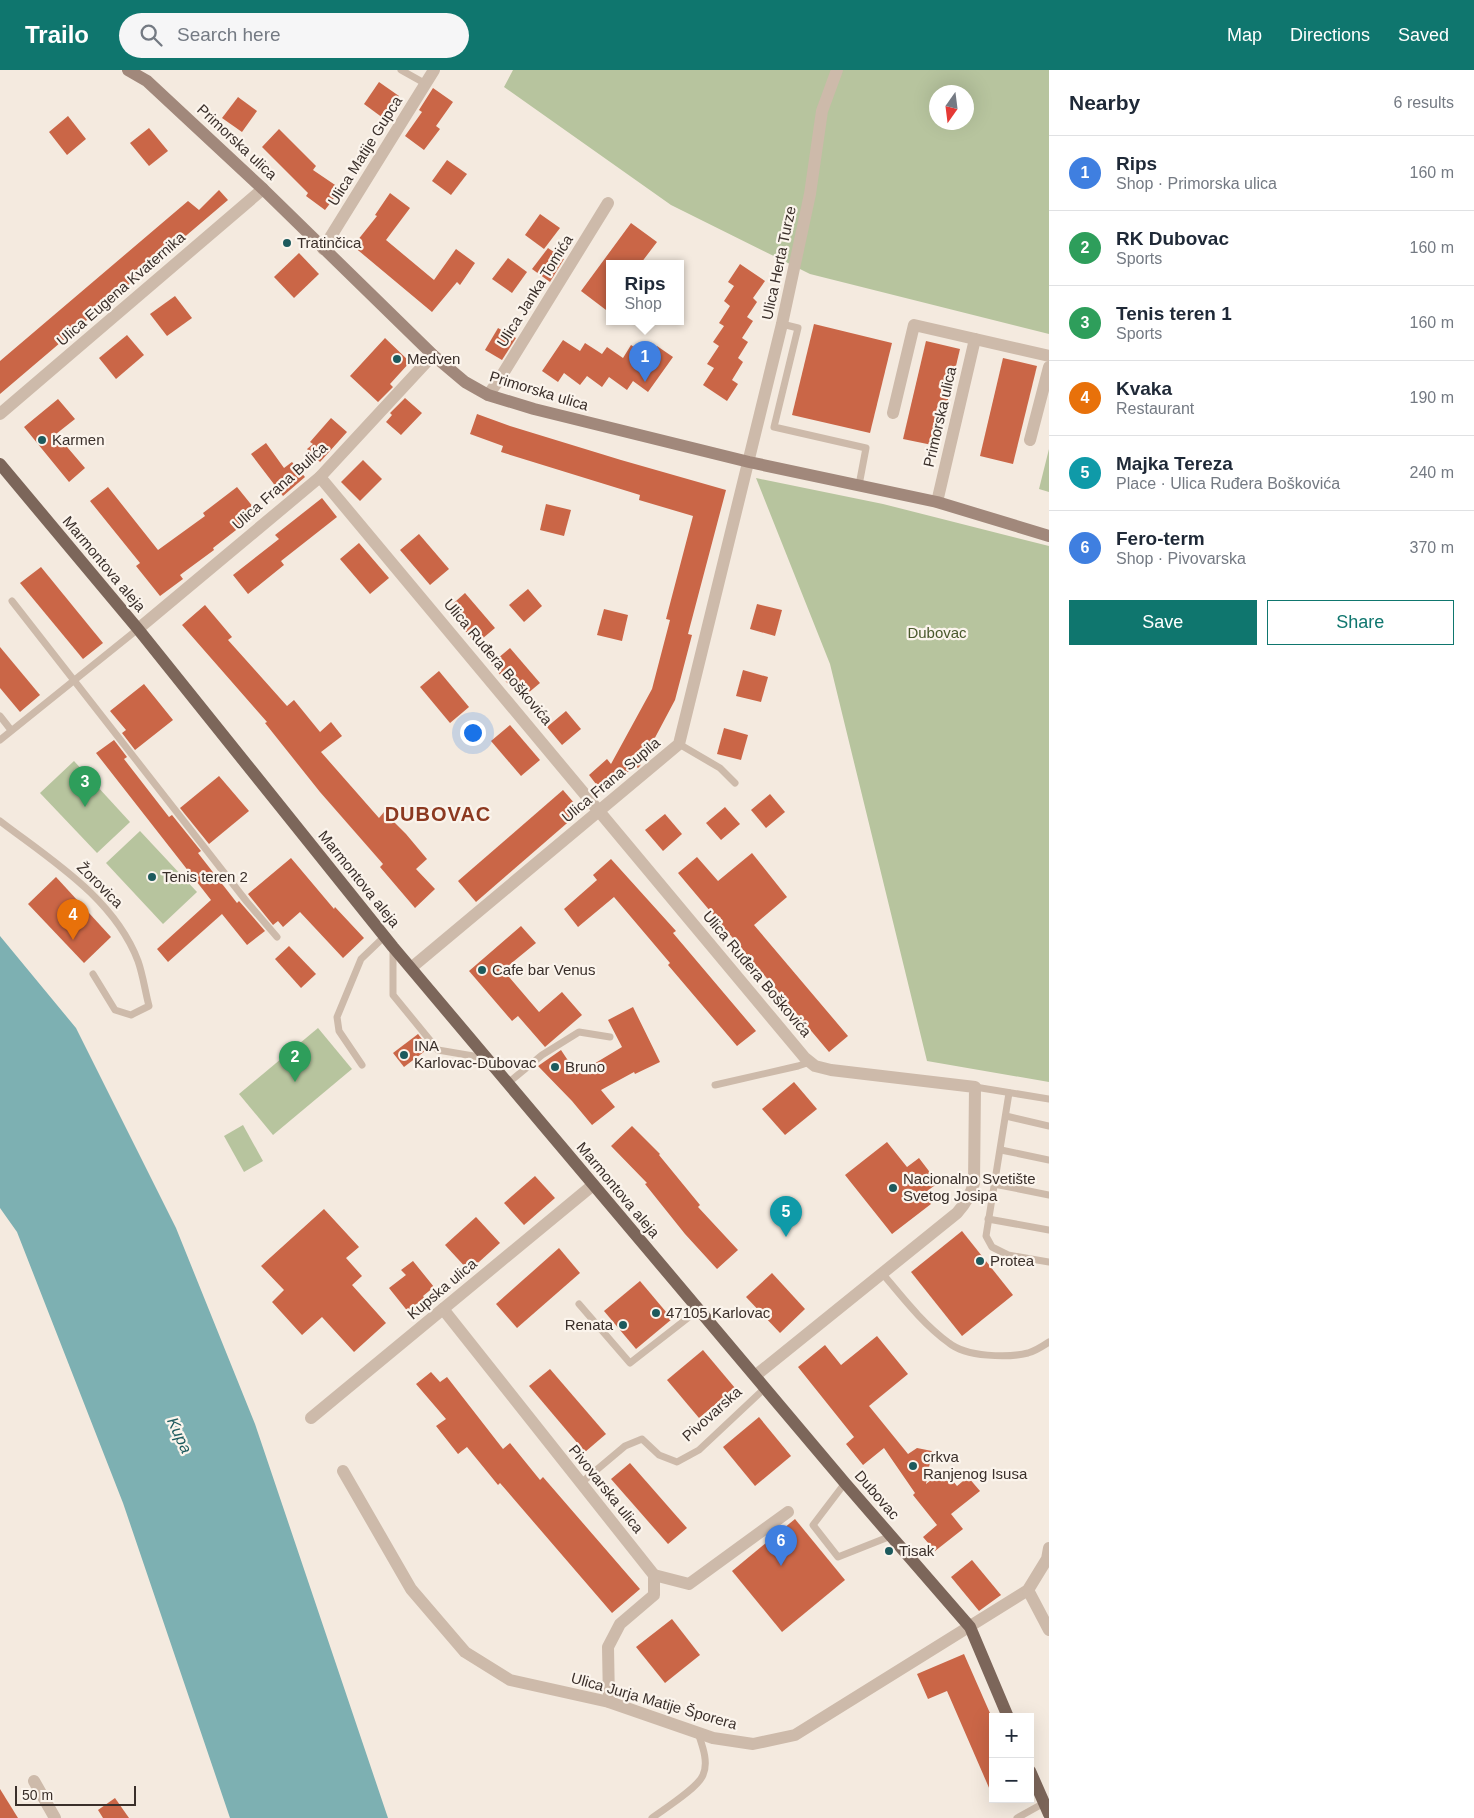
<!DOCTYPE html>
<html lang="en">
<head>
<meta charset="utf-8">
<style>
	:root { --surface:#fff; --page:#f6f6f7; --text:#1f2937; --muted:#747a83; --line:#e0e1e3; --accent:#0f766e }
	body { margin:0; font-family:Helvetica,sans-serif; background:var(--page); color:var(--text) }
	.controls { position:absolute; right:15px; bottom:15px; display:grid; overflow:hidden; border-radius:0px; box-shadow:0 5px 20px #0002 }
	.controls button { width:45px; height:45px; display:grid; place-items:center; padding:0; border:0; border-bottom:1px solid var(--line); background:var(--surface); color:var(--text); font:25px sans-serif }
	.compass { position:absolute; left:929px; top:15px; width:45px; height:45px; border-radius:50%; background:var(--surface); box-shadow:0 5px 20px #0002; rotate:194deg }
	.scale { position:absolute; left:15px; bottom:12px; width:121px; box-sizing:border-box; padding-left:5px; border:2px solid #3a2f2a; border-top:0; font-size:14px; line-height:18px; white-space:nowrap; color:#3a2f2a; -webkit-text-stroke:4px #fbf4ec; paint-order:stroke }
	.you { position:absolute; left:472px; top:662px; width:18px; height:18px; margin:-12px; border:4px solid #fff; border-radius:50%; background:#1a73e8; box-shadow:0 0 0 8px #1a73e833 }
	.badge { display:grid; place-items:center; width:32px; height:32px; border-radius:50%; background:var(--accent); color:#fff; font-size:16px; font-weight:700 }
	.pin { position:absolute; translate:-50% -41px; filter:drop-shadow(0 1px 2px #0008) }
	.pin::after { content:''; position:absolute; top:26px; width:18px; height:15px; background:inherit; clip-path:polygon(0 0,100% 0,50% 100%) }
	.popup { position:absolute; left:606px; top:190px; width:78px; height:65px; box-sizing:border-box; display:grid; place-content:center; border-radius:0px; background:var(--surface); filter:drop-shadow(0 1px 4px #0005); font-size:16px; white-space:nowrap; color:var(--muted) }
	.popup b { font-size:19px; color:var(--text) }
	.popup::after { content:''; position:absolute; left:50%; top:100%; margin-left:-10px; border:10px solid transparent; border-top-color:var(--surface) }
	.list { margin:0; padding:0; list-style:none }
	h2 { display:flex; justify-content:space-between; align-items:center; height:65px; margin:0; padding:0 20px; font-size:21px }
	h2 small { font-size:16px; font-weight:400; color:var(--muted) }
	.list li { display:grid; grid-template-columns:32px 1fr auto; gap:15px; align-items:center; box-sizing:border-box; height:75px; padding:0 20px; border-top:1px solid var(--line) }
	.list b { display:block; font-size:19px; white-space:nowrap }
	.list p { margin:0; font-size:16px; white-space:nowrap; color:var(--muted) }
	.list em { font-size:16px; font-style:normal; color:var(--muted) }
	.actions { display:flex; gap:10px; padding:15px 20px }
	.actions a { flex:1; padding:11px 0; border:1px solid var(--accent); border-radius:0px; text-align:center; font-size:18px; color:var(--accent) }
	.actions .main { background:var(--accent); color:#fff }
	.icon { flex:none; width:28px; height:28px; fill:none; stroke:currentColor; stroke-width:2; stroke-linecap:round; stroke-linejoin:round }
	.map { position:relative; flex:none; width:1049px; height:1748px; overflow:hidden }
	header { display:flex; align-items:center; gap:30px; box-sizing:border-box; height:70px; padding:0 25px; background:var(--accent); color:#fff }
	header strong { font-size:24px }
	nav { display:flex; gap:28px; margin-inline-start:auto; font-size:18px }
	.search { width:350px; height:45px; background:var(--page); display:flex; align-items:center; gap:12px; box-sizing:border-box; padding:0 18px; border-radius:28px; color:var(--muted); font-size:19px }
	main { display:flex }
	aside { flex:1; background:var(--surface) }
	.map>svg:first-child { display:block }
	.green { fill:#b7c49e; fill-rule:evenodd }
	.water { fill:#7db0b2 }
	.building { fill:#ca6647 }
	.lines { fill:none; stroke-linecap:round; stroke-linejoin:round }
	.lane { stroke:#cdbaaa; stroke-width:7 }
	.street { stroke:#cdbaaa; stroke-width:12 }
	.secondary { stroke:#a1887b; stroke-width:12 }
	.primary { stroke:#7c665a; stroke-width:12 }
	.poi-dot { fill:#1d5a5d; stroke:#fbf4ec; stroke-width:2 }
	.labels { text-anchor:middle; stroke-width:4.5; stroke-linejoin:round; paint-order:stroke }
	.street-label { font-size:15px; fill:#3a2f2a; stroke:#fbf4ec }
	.poi-label { font-size:15px; fill:#3a2f2a; stroke:#fbf4ec; text-anchor:start }
	.park-label { font-size:15px; fill:#49592c; stroke:#fbf4ec }
	.water-label { font-size:16px; font-style:italic; fill:#1d5a5d; stroke:#fbf4ec }
	.district-label { font-size:20px; font-weight:bold; letter-spacing:1px; fill:#8c3920; stroke:#fbf4ec }
</style>
</head>
<body>
<header>
<strong>Trailo</strong>
<div class="search"><svg class="icon" aria-label="search" viewBox="0 0 24 24"><circle cx="10" cy="10" r="6"/><path d="M15 15l6 6"/></svg>Search here</div>
<nav><a>Map</a><a>Directions</a><a>Saved</a></nav>
</header>
<main>
<div class="map">
<svg width="1049" height="1748" viewBox="0 0 1049 1748">
	<rect width="100%" height="100%" fill="#f4eadf"/>
	<g class="green">
		<path d="M513 0H1049V264L810 204 671 135 504 17ZM936 22H966V52H936Z"/>
		<path d="M1049 379V422L1039 419Z"/>
		<path d="M756 408 883 434 1049 476V1012L927 991 830 594Z"/>
		<path d="M74 691 130 752 97 783 40 723Z"/>
		<path d="M140 761 197 822 163 854 106 793Z"/>
		<path d="M318 958 352 999 273 1065 239 1024Z"/>
		<path d="M243 1055 263 1091 244 1102 224 1066Z"/>
	</g>
	<path class="water" d="M0 866 76 958 176 1158 255 1354 388 1748H230L123 1433 17 1162 0 1138Z"/>
	<g class="building">
		<path d="M379 12 399 26 383 48 364 34Z"/>
		<path d="M433 18 453 32 436 56 440 59 424 80 405 66 422 42 419 40Z"/>
		<path d="M238 27 257 41 242 62 222 48Z"/>
		<path d="M68 46 86 69 67 85 49 62Z"/>
		<path d="M149 58 168 81 149 96 130 73Z"/>
		<path d="M279 59 316 96 313 100 341 119 325 140 306 126 308 123 262 77Z"/>
		<path d="M447 90 467 104 451 125 432 111Z"/>
		<path d="M219 120 228 130 0 324V291L188 131 199 140Z"/>
		<path d="M390 123 410 138 386 170 434 210 456 179 475 193 460 215 457 212 432 242 353 176 377 146 375 145Z"/>
		<path d="M540 144 560 158 544 179 525 165Z"/>
		<path d="M631 153 657 172 641 193H610V243L581 221Z"/>
		<path d="M548 178 564 189 550 212 532 199Z"/>
		<path d="M299 183 319 204 294 228 274 207Z"/>
		<path d="M508 188 527 202 512 223 492 209Z"/>
		<path d="M740 194 765 211 753 228 757 232 747 247 753 251 742 268 748 272 738 288 743 292 732 310 738 314 727 331 703 315 714 298 707 294 719 276 713 272 724 256 719 253 730 236 724 231 734 216 728 212Z"/>
		<path d="M175 226 192 248 167 266 150 244Z"/>
		<path d="M814 254 892 273 870 363 792 345Z"/>
		<path d="M498 258 516 268 502 290 485 280Z"/>
		<path d="M127 265 144 285 116 309 99 288Z"/>
		<path d="M385 268 410 292 390 314 393 317 378 332 350 306Z"/>
		<path d="M563 270 580 281 585 273 602 284 607 277 623 288 631 275 649 287 657 276 673 287 648 322 633 311 627 320 609 307 602 317 587 306 580 315 564 303 558 312 542 301Z"/>
		<path d="M926 271 960 279 937 376 903 369Z"/>
		<path d="M1003 288 1037 296 1013 394 980 386Z"/>
		<path d="M405 328 422 343 401 365 386 352 392 345 390 343Z"/>
		<path d="M58 329 75 349 56 364 85 398 69 412 24 357Z"/>
		<path d="M477 344 510 356 621 390 726 420 688 564 692 565 675 630 640 696 638 698 635 696 603 723 589 705 607 689 611 694 652 619 670 550 666 549 693 446 639 430 640 425 501 382 503 376 470 364Z"/>
		<path d="M331 348 347 362 320 392 307 379 313 374 310 372Z"/>
		<path d="M266 373 284 398 292 392 305 407 283 426 251 384Z"/>
		<path d="M363 390 382 409 360 431 341 412Z"/>
		<path d="M108 417 158 480 205 446 203 443 237 417 258 443 213 478 214 480 180 505 183 509 160 526 136 496 140 493 90 431Z"/>
		<path d="M322 428 337 447 281 491 284 495 248 524 233 505 279 469 275 465Z"/>
		<path d="M546 434 571 440 564 466 540 460Z"/>
		<path d="M419 464 449 499 430 515 400 480Z"/>
		<path d="M359 473 389 508 370 524 340 489Z"/>
		<path d="M41 497 103 573 83 589 20 513Z"/>
		<path d="M528 519 542 536 524 552 509 535Z"/>
		<path d="M465 523 495 558 476 574 447 539Z"/>
		<path d="M757 534 782 540 775 566 750 559Z"/>
		<path d="M205 535 232 567 228 570 287 636 294 630 320 662 331 652 342 666 321 682 379 748 384 742 406 764 427 789 416 799 435 819 415 838 380 797 383 794 320 722 265 653 267 652 182 555Z"/>
		<path d="M604 539 628 545 622 571 597 565Z"/>
		<path d="M0 577 40 625 20 642 0 618Z"/>
		<path d="M510 578 540 613 521 629 491 594Z"/>
		<path d="M743 600 768 607 761 632 736 626Z"/>
		<path d="M439 601 469 637 450 653 420 617Z"/>
		<path d="M144 614 173 650 135 680 122 663 126 660 110 641Z"/>
		<path d="M566 641 581 659 562 675 547 657Z"/>
		<path d="M510 655 540 690 521 706 491 671Z"/>
		<path d="M724 658 748 665 741 690 717 684Z"/>
		<path d="M114 670 127 687 124 689 169 747 172 745 201 781 198 783 237 833 239 831 265 861 247 875 222 844 168 892 157 879 211 830 96 683Z"/>
		<path d="M219 706 249 741 209 774 180 738Z"/>
		<path d="M563 720 581 741 476 832 458 811Z"/>
		<path d="M770 724 785 742 766 758 751 740Z"/>
		<path d="M725 737 740 754 721 770 706 753Z"/>
		<path d="M665 744 682 764 663 781 645 760Z"/>
		<path d="M752 783 787 827 754 855 848 966 829 982 678 803 697 787 718 811Z"/>
		<path d="M291 788 334 839 335 837 364 868 343 888 300 842 283 857 278 851 273 855 248 824Z"/>
		<path d="M611 789 676 861 673 863 756 961 737 976 668 895 670 893 614 827 578 857 564 839 597 810 593 805Z"/>
		<path d="M56 807 111 867 84 893 28 834Z"/>
		<path d="M521 856 536 873 503 900 539 942 562 922 582 945 545 977 518 946 512 951 469 901Z"/>
		<path d="M289 876 316 904 301 918 275 889Z"/>
		<path d="M633 937 660 992 635 1004 634 1002 601 1020 615 1037 592 1055 572 1031 538 996 561 980 577 1004 622 977 608 950Z"/>
		<path d="M418 964 429 978 404 997 393 983Z"/>
		<path d="M794 1012 817 1039 785 1065 762 1039Z"/>
		<path d="M632 1056 660 1084 659 1085 700 1135 698 1137 738 1180 717 1199 685 1164 645 1114 647 1113 611 1076Z"/>
		<path d="M887 1072 907 1097 919 1088 938 1113 923 1124 931 1134 892 1164 845 1105Z"/>
		<path d="M535 1106 555 1128 524 1155 504 1133Z"/>
		<path d="M324 1139 359 1177 346 1188 362 1206 352 1215 386 1253 354 1282 322 1247 302 1265 272 1232 284 1220 261 1196Z"/>
		<path d="M476 1147 500 1173 469 1201 445 1175Z"/>
		<path d="M962 1161 1013 1225 962 1266 911 1202Z"/>
		<path d="M559 1178 580 1203 517 1258 496 1234Z"/>
		<path d="M413 1191 434 1217 423 1226 429 1234 413 1248 389 1218 406 1205 401 1200Z"/>
		<path d="M772 1203 805 1239 780 1263 746 1227Z"/>
		<path d="M640 1211 672 1249 636 1279 604 1241Z"/>
		<path d="M877 1266 908 1304 869 1336 908 1384 917 1378 932 1381 926 1414 944 1400 957 1416 968 1407 980 1421 951 1444 963 1459 935 1481 923 1467 937 1455 913 1425 915 1423 884 1378 863 1395 846 1374 854 1367 798 1297 825 1275 841 1295Z"/>
		<path d="M703 1280 735 1318 699 1348 667 1310Z"/>
		<path d="M550 1299 606 1364 585 1382 529 1316Z"/>
		<path d="M431 1302 440 1312 447 1307 503 1379 510 1373 540 1410 543 1407 640 1519 612 1543 500 1413 498 1415 467 1377 458 1384 436 1356 446 1349 416 1314Z"/>
		<path d="M759 1347 791 1386 755 1416 723 1377Z"/>
		<path d="M630 1393 687 1458 668 1474 611 1409Z"/>
		<path d="M795 1449 845 1510 782 1562 732 1501Z"/>
		<path d="M972 1490 1001 1525 979 1541 951 1507Z"/>
		<path d="M672 1549 700 1585 665 1613 636 1577Z"/>
		<path d="M964 1584 993 1650V1727L947 1621 928 1629 917 1604Z"/>
		<path d="M0 1719 18 1748H0Z"/>
		<path d="M115 1728 129 1748H103L98 1740Z"/>
	</g>
	<g class="lines">
		<g class="lane">
			<path d="M401 0 426 14"/>
			<path d="M782 254 798 258 774 357 866 378 859 415"/>
			<path d="M12 531 247 832 277 867"/>
			<path d="M0 646 11 660"/>
			<path d="M0 670 138 559"/>
			<path d="M679 674 720 698 735 713"/>
			<path d="M0 751C51 790 114 828 138 891 143 905 145 921 149 936L131 945 115 940 93 904"/>
			<path d="M393 880V925L438 980 485 988"/>
			<path d="M362 995 339 961 337 947 361 889 385 866"/>
			<path d="M508 1013 542 985 579 962 610 967"/>
			<path d="M715 1015 798 996 810 992"/>
			<path d="M975 1017 1049 1029"/>
			<path d="M1009 1023 986 1166 992 1177 1008 1185 1049 1192"/>
			<path d="M1006 1046 1049 1056"/>
			<path d="M1001 1080 1049 1090"/>
			<path d="M994 1114 1049 1125"/>
			<path d="M988 1149 1049 1160"/>
			<path d="M882 1203C903 1228 923 1254 949 1273 966 1287 1008 1288 1028 1283 1035 1281 1043 1276 1049 1272"/>
			<path d="M579 1234 630 1293 698 1240"/>
			<path d="M581 1413 625 1376 642 1369 659 1385 677 1392 699 1380 765 1318"/>
			<path d="M845 1413 813 1455 838 1487 891 1466"/>
			<path d="M652 1748C664 1739 698 1718 703 1705 709 1692 702 1675 698 1663"/>
			<path d="M1017 1748 1044 1733"/>
		</g>
		<g class="street">
			<path d="M323 179 434 0"/>
			<path d="M488 325 499 310 608 133"/>
			<path d="M893 343 914 255 1049 286"/>
			<path d="M0 344 263 119"/>
			<path d="M1030 370 1049 297"/>
			<path d="M320 407 805 988 815 996 831 1000 975 1017 974 1113C971 1125 965 1134 957 1143L755 1306"/>
			<path d="M937 432 975 269"/>
			<path d="M138 559 320 407 433 285"/>
			<path d="M411 898 679 674 782 254 810 124 822 41 837 0"/>
			<path d="M443 1239 654 1505V1525L620 1554 608 1577 609 1632"/>
			<path d="M311 1348 593 1115"/>
			<path d="M343 1401 411 1519 465 1582 510 1610 609 1632 713 1668 753 1674 795 1665 1028 1520 1047 1489 1049 1478"/>
			<path d="M654 1505 689 1514 788 1442"/>
			<path d="M1028 1520 1049 1560"/>
			<path d="M34 1711 55 1748"/>
		</g>
		<path class="secondary" d="M128 0 147 11 263 119 433 285 465 312 488 325 534 339 749 392 937 432 1049 466"/>
		<g class="primary">
			<path d="M0 394 138 559 393 877 845 1413 970 1557 1008 1647"/>
			<path d="M1030 1701 1049 1744"/>
		</g>
	</g>
	<g class="poi-dot">
		<circle cx="287" cy="173" r="5"/>
		<circle cx="397" cy="289" r="5"/>
		<circle cx="42" cy="370" r="5"/>
		<circle cx="152" cy="807" r="5"/>
		<circle cx="482" cy="900" r="5"/>
		<circle cx="404" cy="985" r="5"/>
		<circle cx="555" cy="997" r="5"/>
		<circle cx="893" cy="1118" r="5"/>
		<circle cx="980" cy="1191" r="5"/>
		<circle cx="656" cy="1243" r="5"/>
		<circle cx="623" cy="1255" r="5"/>
		<circle cx="913" cy="1396" r="5"/>
		<circle cx="889" cy="1481" r="5"/>
	</g>
	<g class="labels">
		<g class="street-label">
			<text transform="translate(237 72) rotate(43)" y="5">Primorska ulica</text>
			<text transform="translate(365 81) rotate(-58)" y="5">Ulica Matije Gupca</text>
			<text transform="translate(779 193) rotate(-78)" y="5">Ulica Herta Turze</text>
			<text transform="translate(121 219) rotate(-41)" y="5">Ulica Eugena Kvaternika</text>
			<text transform="translate(535 221) rotate(-58)" y="5">Ulica Janka Tomića</text>
			<text transform="translate(539 321) rotate(17)" y="5">Primorska ulica</text>
			<text transform="translate(940 347) rotate(-77)" y="5">Primorska ulica</text>
			<text transform="translate(280 416) rotate(-42)" y="5">Ulica Frana Bulića</text>
			<text transform="translate(104 494) rotate(50)" y="5">Marmontova aleja</text>
			<text transform="translate(498 592) rotate(50)" y="5">Ulica Ruđera Boškovića</text>
			<text transform="translate(611 710) rotate(-40)" y="5">Ulica Frana Supila</text>
			<text transform="translate(359 809) rotate(51)" y="5">Marmontova aleja</text>
			<text transform="translate(100 815) rotate(45)" y="5">Žorovica</text>
			<text transform="translate(757 904) rotate(50)" y="5">Ulica Ruđera Boškovića</text>
			<text transform="translate(618 1120) rotate(50)" y="5">Marmontova aleja</text>
			<text transform="translate(442 1219) rotate(-40)" y="5">Kupska ulica</text>
			<text transform="translate(712 1344) rotate(-42)" y="5">Pivovarska</text>
			<text transform="translate(606 1419) rotate(51)" y="5">Pivovarska ulica</text>
			<text transform="translate(877 1425) rotate(49)" y="5">Dubovac</text>
			<text transform="translate(654 1631) rotate(16)" y="5">Ulica Jurja Matije Šporera</text>
		</g>
		<g class="poi-label">
			<text x="297" y="178">Tratinčica</text>
			<text x="407" y="294">Medven</text>
			<text x="52" y="375">Karmen</text>
			<text x="162" y="812">Tenis teren 2</text>
			<text x="492" y="905">Cafe bar Venus</text>
			<text x="414" y="981">INA<tspan x="414" dy="17">Karlovac-Dubovac</tspan></text>
			<text x="565" y="1002">Bruno</text>
			<text x="903" y="1114">Nacionalno Svetište<tspan x="903" dy="17">Svetog Josipa</tspan></text>
			<text x="990" y="1196">Protea</text>
			<text x="666" y="1248">47105 Karlovac</text>
			<text x="613" y="1260" text-anchor="end">Renata</text>
			<text x="923" y="1392">crkva<tspan x="923" dy="17">Ranjenog Isusa</tspan></text>
			<text x="899" y="1486">Tisak</text>
		</g>
		<g class="park-label">
			<text x="937" y="568">Dubovac</text>
		</g>
		<g class="water-label">
			<text transform="translate(180 1365) rotate(65)" y="6">Kupa</text>
		</g>
		<g class="district-label">
			<text x="438" y="751">DUBOVAC</text>
		</g>
	</g>
</svg>
<div class="controls">
<button>+</button>
<button>−</button>
</div>
<svg class="compass" viewBox="-18 -18 36 36"><path d="M0-13l5 13h-10z" fill="#e53935"/><path d="M0 13l5-13h-10z" fill="#747a83"/></svg>
<div class="scale">50 m</div>
<div class="you"></div>
<div class="pin badge" style="left:645px;top:312px;background:#3f7fe0">1</div>
<div class="popup"><b>Rips</b>Shop</div>
<div class="pin badge" style="left:295px;top:1012px;background:#2e9e5b">2</div>
<div class="pin badge" style="left:85px;top:737px;background:#2e9e5b">3</div>
<div class="pin badge" style="left:73px;top:870px;background:#e8710a">4</div>
<div class="pin badge" style="left:786px;top:1167px;background:#0f9aa8">5</div>
<div class="pin badge" style="left:781px;top:1496px;background:#3f7fe0">6</div>
</div>
<aside>
<h2>Nearby<small>6 results</small></h2>
<ul class="list">
<li><span class="badge" style="background:#3f7fe0">1</span><div><b>Rips</b><p>Shop · Primorska ulica</p></div><em>160 m</em></li>
<li><span class="badge" style="background:#2e9e5b">2</span><div><b>RK Dubovac</b><p>Sports</p></div><em>160 m</em></li>
<li><span class="badge" style="background:#2e9e5b">3</span><div><b>Tenis teren 1</b><p>Sports</p></div><em>160 m</em></li>
<li><span class="badge" style="background:#e8710a">4</span><div><b>Kvaka</b><p>Restaurant</p></div><em>190 m</em></li>
<li><span class="badge" style="background:#0f9aa8">5</span><div><b>Majka Tereza</b><p>Place · Ulica Ruđera Boškovića</p></div><em>240 m</em></li>
<li><span class="badge" style="background:#3f7fe0">6</span><div><b>Fero-term</b><p>Shop · Pivovarska</p></div><em>370 m</em></li>
</ul>
<div class="actions"><a class="main">Save</a><a>Share</a></div>
</aside>
</main>
</body>
</html>
